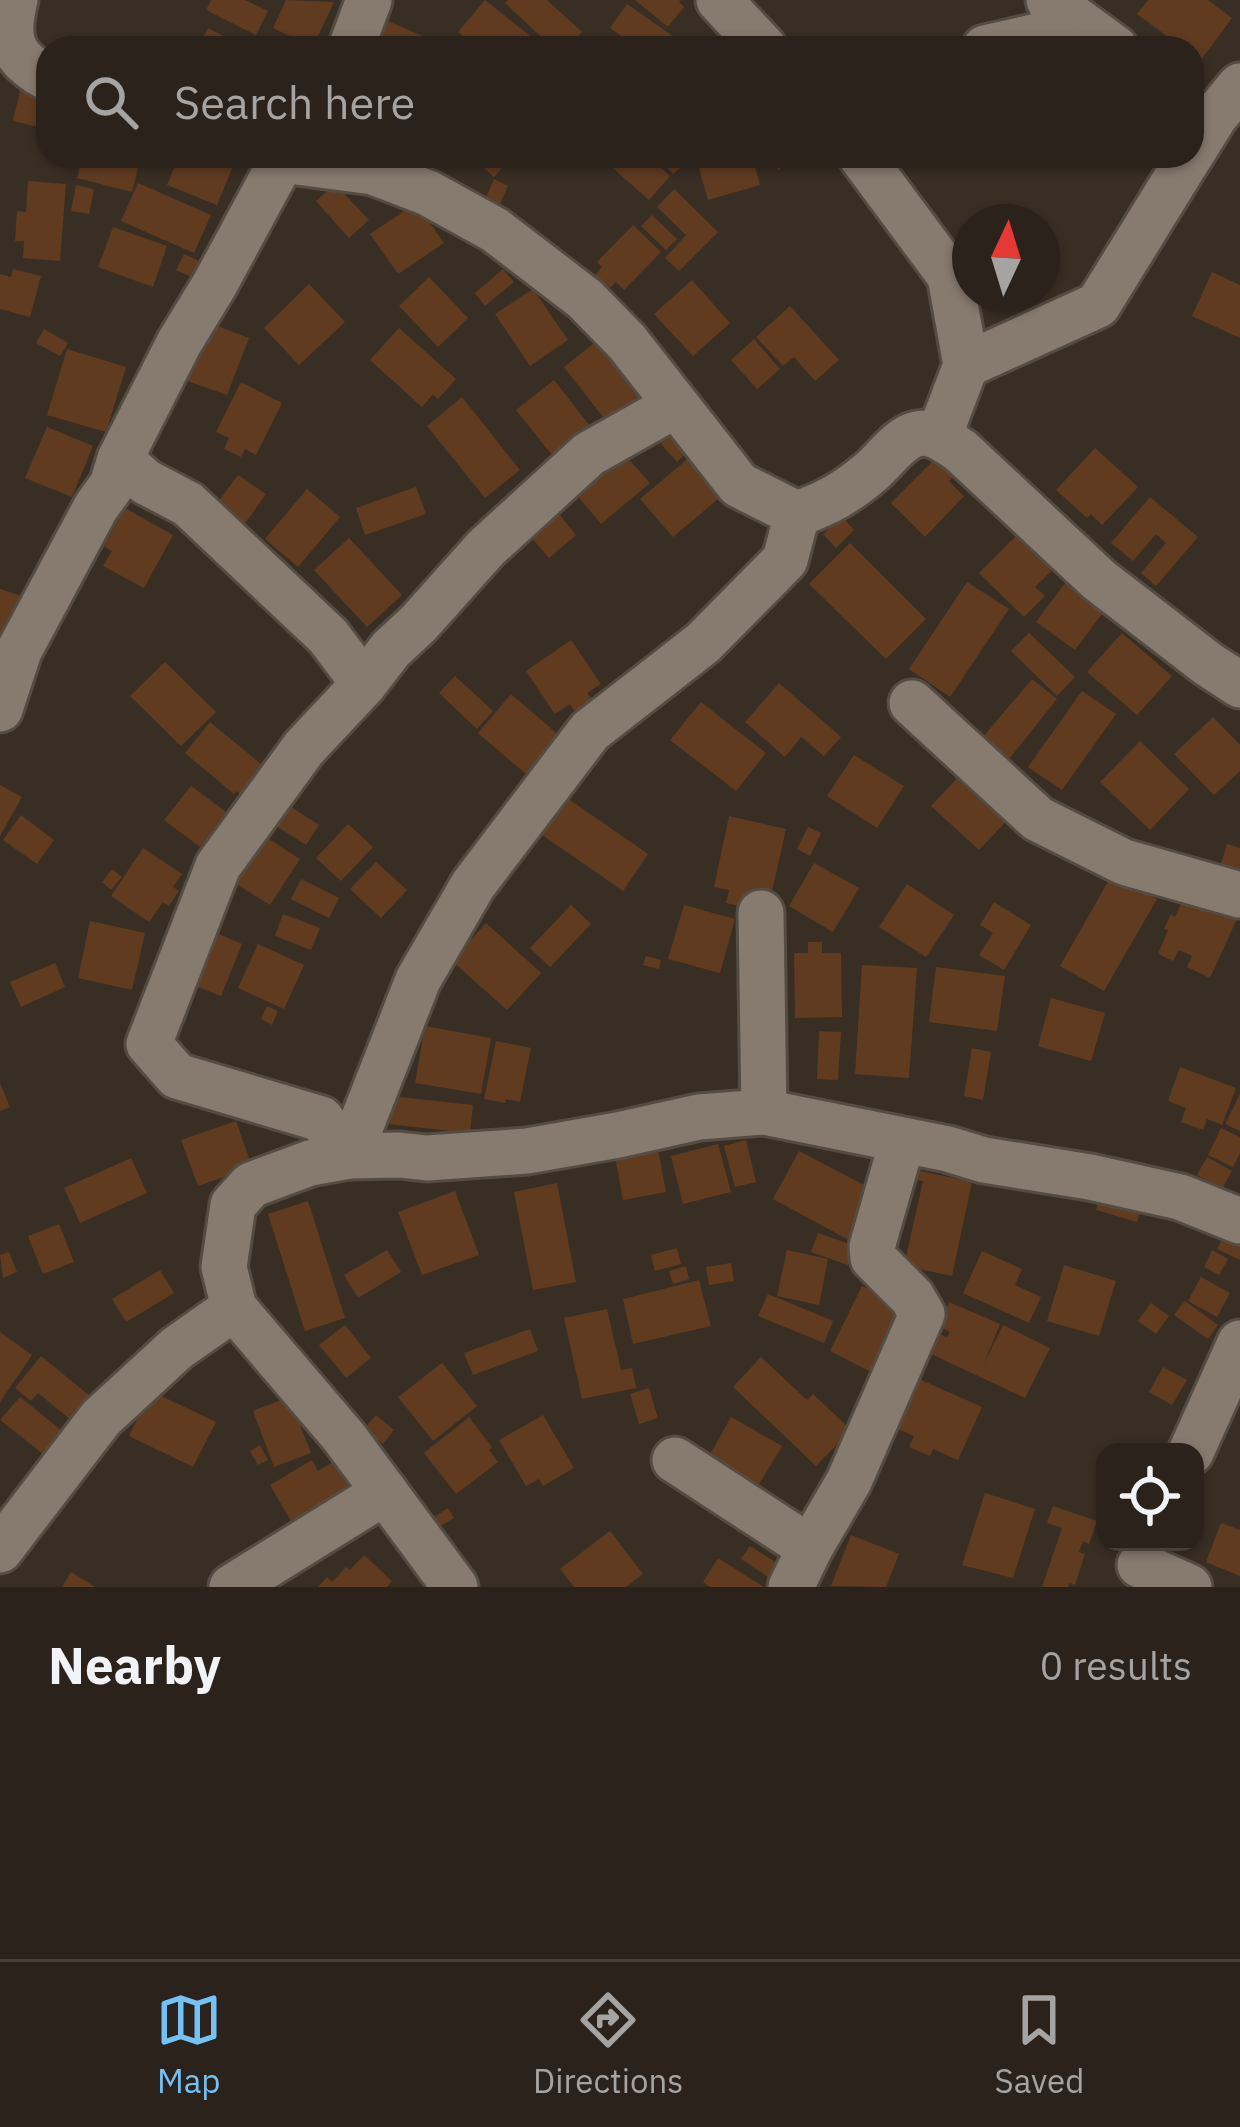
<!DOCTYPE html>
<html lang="en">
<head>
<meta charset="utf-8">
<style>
	:root { --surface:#2b221b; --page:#372f28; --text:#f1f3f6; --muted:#a6a4a3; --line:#473f3a; --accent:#73c1f5 }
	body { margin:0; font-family:"IBM Plex Sans",sans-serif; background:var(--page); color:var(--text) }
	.controls { position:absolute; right:36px; bottom:36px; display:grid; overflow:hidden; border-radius:24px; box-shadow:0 3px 9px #0004 }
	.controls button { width:108px; height:108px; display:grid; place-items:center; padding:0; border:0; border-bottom:3px solid var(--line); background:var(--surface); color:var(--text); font:60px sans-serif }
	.compass { position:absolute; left:952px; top:204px; width:108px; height:108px; border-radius:50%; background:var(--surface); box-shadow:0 3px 9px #0004; rotate:4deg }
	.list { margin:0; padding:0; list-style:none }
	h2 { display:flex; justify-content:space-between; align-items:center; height:156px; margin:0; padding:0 48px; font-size:51px }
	h2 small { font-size:39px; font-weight:400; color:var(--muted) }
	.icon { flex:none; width:66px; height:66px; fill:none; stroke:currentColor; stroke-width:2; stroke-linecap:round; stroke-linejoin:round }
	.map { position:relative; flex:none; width:1240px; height:1587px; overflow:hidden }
	.search { position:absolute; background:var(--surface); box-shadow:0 3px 9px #0004; left:36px; right:36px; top:36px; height:132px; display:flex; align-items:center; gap:30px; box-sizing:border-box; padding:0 42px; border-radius:36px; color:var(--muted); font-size:45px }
	.sheet { height:372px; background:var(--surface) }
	nav { display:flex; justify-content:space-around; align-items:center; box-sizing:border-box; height:168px; border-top:3px solid var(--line); background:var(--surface); font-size:33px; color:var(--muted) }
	nav a { display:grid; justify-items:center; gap:6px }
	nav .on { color:var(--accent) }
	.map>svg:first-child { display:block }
	.building { fill:#613b20 }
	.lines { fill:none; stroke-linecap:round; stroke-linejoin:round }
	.minor-casing { stroke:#544b42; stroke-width:51 }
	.minor { stroke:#877a6f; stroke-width:45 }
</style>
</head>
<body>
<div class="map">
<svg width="1240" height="1587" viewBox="0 0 1240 1587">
	<rect width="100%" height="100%" fill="#392e24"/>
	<g class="building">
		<path d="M211 0H245L268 11 256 35 206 10Z"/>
		<path d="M286 0 334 2 313 47 273 28Z"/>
		<path d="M485 0 539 43 535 48H477L458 32Z"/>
		<path d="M508 0H547L582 32 567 48H553L505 3Z"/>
		<path d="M635 0H681L679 2 684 7 668 27Z"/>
		<path d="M1148 0H1208L1232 18 1200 61 1192 55V48H1183L1137 14Z"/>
		<path d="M627 4 677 39 671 48H638L610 28Z"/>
		<path d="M381 18 432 40 429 48H368Z"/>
		<path d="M208 28 247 48H198Z"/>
		<path d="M21 86 48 92V108L43 128 13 121Z"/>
		<path d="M83 156H141L132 192 77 178Z"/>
		<path d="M179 156H207L233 166 217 205 167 185Z"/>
		<path d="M483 156H513L494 177 477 162Z"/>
		<path d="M589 156H647L670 176 649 200 607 163 603 168Z"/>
		<path d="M656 156H694L673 174Z"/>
		<path d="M715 156H752L760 185 708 200 697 161Z"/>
		<path d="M764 156H793L779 170Z"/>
		<path d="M494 179 508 186 500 204 486 198Z"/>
		<path d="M28 181 66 184 60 261 23 258 24 241H15L17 211 26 212Z"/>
		<path d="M138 183 211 215 194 253 121 221Z"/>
		<path d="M335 184 369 220 349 238 316 201Z"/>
		<path d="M76 185 94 189 89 214 71 211Z"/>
		<path d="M674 189 718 232 679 271 665 258 686 235 657 207Z"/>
		<path d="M416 203 444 243 398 274 370 234Z"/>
		<path d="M652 215 677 239 666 250 641 226Z"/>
		<path d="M633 225 661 252 624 290 616 282 609 289 595 275 602 267 597 262Z"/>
		<path d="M113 227 167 246 153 287 98 267Z"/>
		<path d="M184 254 208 265 200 281 176 270Z"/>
		<path d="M13 269 41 276 30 317 0 309V274L11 277Z"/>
		<path d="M503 269 514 282 485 306 475 293Z"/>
		<path d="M1212 272 1240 285V338L1192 316Z"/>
		<path d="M429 277 468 318 438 347 399 306Z"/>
		<path d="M692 280 730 323 693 356 654 314Z"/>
		<path d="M309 284 345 322 299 365 264 328Z"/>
		<path d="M533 289 568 340 530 366 495 314Z"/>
		<path d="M790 306 839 360 815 381 794 357 783 366 756 337Z"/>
		<path d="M204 321 249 338 227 395 182 379Z"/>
		<path d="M399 328 456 379 438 399 433 394 422 407 370 360Z"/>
		<path d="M44 329 68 343 60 356 36 343Z"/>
		<path d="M599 339 642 393 606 421 564 367Z"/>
		<path d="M754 339 780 369 757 389 731 360Z"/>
		<path d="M67 349 126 367 106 432 47 415Z"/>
		<path d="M554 380 593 430 556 460 516 410Z"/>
		<path d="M241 382 282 403 256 455 245 449 241 457 224 449 229 438 216 432Z"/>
		<path d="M462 397 520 470 485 498 427 426Z"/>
		<path d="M47 427 93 446 72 497 25 478Z"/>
		<path d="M678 430 693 447 677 462 661 444Z"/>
		<path d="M1095 448 1138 487 1102 525 1091 514 1087 518 1056 490Z"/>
		<path d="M624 454 650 483 601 524 576 494Z"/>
		<path d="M691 456 724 494 673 537 640 499Z"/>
		<path d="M936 458 954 475 949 481 964 496 925 537 891 503Z"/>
		<path d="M238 475 266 494 244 525 216 505Z"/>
		<path d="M416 487 426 514 365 535 356 508Z"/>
		<path d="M307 489 340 517 298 567 265 539Z"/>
		<path d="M1150 497 1198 537 1156 586 1141 573 1166 543 1156 534 1133 561 1111 543Z"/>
		<path d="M125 508 173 535 144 588 103 566 112 551 104 546Z"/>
		<path d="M558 513 576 535 549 558 531 537Z"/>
		<path d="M842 517 854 530 836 548 823 534Z"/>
		<path d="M1020 532 1055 567 1035 587 1045 596 1024 617 979 573Z"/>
		<path d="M349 538 402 595 367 627 314 570Z"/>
		<path d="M850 543 926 619 886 659 809 584Z"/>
		<path d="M967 582 1009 609 950 697 909 669Z"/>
		<path d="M1066 582 1105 610 1075 650 1036 622Z"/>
		<path d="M0 589 25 597 0 641Z"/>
		<path d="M1029 633 1075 677 1057 696 1011 651Z"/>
		<path d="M1122 633 1172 676 1137 715 1087 672Z"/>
		<path d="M571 640 601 684 587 693 594 702 576 713 570 704 555 714 526 671Z"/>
		<path d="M165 662 216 712 181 746 130 696Z"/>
		<path d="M455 676 493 711 477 729 439 693Z"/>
		<path d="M1032 679 1057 699 1009 759 982 738Z"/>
		<path d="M779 683 841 737 824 756 801 737 785 757 745 722Z"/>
		<path d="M1082 691 1116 714 1062 790 1028 767Z"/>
		<path d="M511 694 561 737 527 775 478 733Z"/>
		<path d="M701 702 766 753 736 791 670 740Z"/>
		<path d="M1213 717 1240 745V771L1214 795 1174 754Z"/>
		<path d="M210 722 266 768 242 796 237 791 234 794 185 753Z"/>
		<path d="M1140 741 1189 789 1150 830 1100 782Z"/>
		<path d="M854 755 904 786 877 828 827 796Z"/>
		<path d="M961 774 1009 818 979 850 931 806Z"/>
		<path d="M0 785 22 797 0 836Z"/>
		<path d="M191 786 226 812 200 847 164 820Z"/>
		<path d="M567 798 648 854 623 891 541 834Z"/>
		<path d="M282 801 319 825 306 845 268 821Z"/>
		<path d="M21 815 54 840 37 864 3 840Z"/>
		<path d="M729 816 786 829 770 900 753 909 726 903 729 890 714 887Z"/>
		<path d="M348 824 373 847 341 881 316 858Z"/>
		<path d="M808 827 821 833 810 856 797 849Z"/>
		<path d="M261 834 300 859 270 905 232 881Z"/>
		<path d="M1227 844 1240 848V873L1220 867Z"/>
		<path d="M143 848 182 874 173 887 179 891 169 906 163 902 149 922 111 896Z"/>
		<path d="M376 862 407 890 381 918 350 889Z"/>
		<path d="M814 863 859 888 833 932 789 906Z"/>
		<path d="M112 869 122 877 111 890 102 882Z"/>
		<path d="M1113 873 1157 899 1104 991 1060 966Z"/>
		<path d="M301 879 339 898 329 918 291 899Z"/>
		<path d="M907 884 954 915 926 957 879 927Z"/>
		<path d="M1185 895 1237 919 1210 978 1187 967 1192 956 1179 950 1173 961 1158 954 1168 930 1164 929 1171 914 1175 917Z"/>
		<path d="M994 902 1031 925 1004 970 979 955 993 933 980 925Z"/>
		<path d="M571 905 591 924 550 967 530 948Z"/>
		<path d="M684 905 735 919 720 973 668 959Z"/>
		<path d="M283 914 320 928 311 950 275 936Z"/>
		<path d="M90 921 145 933 132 990 78 978Z"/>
		<path d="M486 923 541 973 507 1010 452 961Z"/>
		<path d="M207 929 242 944 221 996 193 985Z"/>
		<path d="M808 942H822V953H841L842 1017 795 1018 794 953H808Z"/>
		<path d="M258 944 304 965 284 1009 238 988Z"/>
		<path d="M646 956 661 960 659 969 643 965Z"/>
		<path d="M55 963 65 987 21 1007 10 982Z"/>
		<path d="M862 965 917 968 909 1078 855 1074Z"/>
		<path d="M936 967 1005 976 997 1031 929 1022Z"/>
		<path d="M1051 998 1105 1013 1091 1061 1038 1046Z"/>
		<path d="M267 1006 278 1011 272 1025 261 1019Z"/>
		<path d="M425 1026 491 1038 481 1094 415 1083Z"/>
		<path d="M819 1031 841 1032 838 1080 817 1079Z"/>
		<path d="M496 1041 531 1048 520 1102 506 1099 505 1103 484 1099Z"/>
		<path d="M972 1048 991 1052 983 1100 964 1096Z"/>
		<path d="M1180 1067 1236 1088 1222 1125 1207 1119 1203 1130 1181 1122 1186 1108 1168 1101Z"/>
		<path d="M0 1083 10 1107 0 1111Z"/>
		<path d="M1240 1094V1131L1225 1124Z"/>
		<path d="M390 1096 473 1105 470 1133 387 1124Z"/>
		<path d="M236 1121 252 1167 198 1186 181 1140Z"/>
		<path d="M1221 1128 1240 1137V1153L1233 1167 1208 1155Z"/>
		<path d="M746 1140 756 1182 735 1187 724 1146Z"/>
		<path d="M718 1144 731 1192 683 1204 671 1156Z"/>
		<path d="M658 1149 666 1192 623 1200 615 1157Z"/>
		<path d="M799 1151 887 1197 860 1246 773 1199Z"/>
		<path d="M1207 1157 1232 1171 1222 1189 1197 1175Z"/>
		<path d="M131 1158 147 1193 80 1223 64 1188Z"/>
		<path d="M911 1169 972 1182 952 1276 904 1266 923 1181 909 1178Z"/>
		<path d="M557 1183 576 1282 533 1290 514 1192Z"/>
		<path d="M1104 1185 1144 1196 1137 1222 1096 1210Z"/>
		<path d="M455 1191 479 1255 422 1275 398 1212Z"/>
		<path d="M308 1201 345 1318 305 1331 268 1214Z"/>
		<path d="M59 1224 74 1262 43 1274 28 1236Z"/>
		<path d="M1226 1231 1240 1238V1260L1217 1249Z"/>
		<path d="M818 1233 855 1246 848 1265 811 1252Z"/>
		<path d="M677 1248 681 1264 655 1271 651 1255Z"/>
		<path d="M387 1250 401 1272 358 1298 344 1275Z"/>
		<path d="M787 1250 828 1259 819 1305 777 1296Z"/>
		<path d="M1212 1250 1228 1259 1219 1275 1204 1267Z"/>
		<path d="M982 1251 1022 1269 1015 1285 1041 1297 1029 1323 963 1293Z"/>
		<path d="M9 1252 17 1272 3 1278 0 1255Z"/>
		<path d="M731 1263 734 1281 709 1285 706 1267Z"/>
		<path d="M1064 1265 1116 1281 1099 1336 1047 1321Z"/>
		<path d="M686 1266 689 1279 673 1284 669 1271Z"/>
		<path d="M160 1270 174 1293 126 1322 112 1299Z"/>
		<path d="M1201 1277 1230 1293 1217 1317 1188 1301Z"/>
		<path d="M699 1280 711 1326 633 1344 623 1299Z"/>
		<path d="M862 1286 910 1310 877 1375 830 1351Z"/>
		<path d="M768 1294 833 1321 824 1343 758 1316Z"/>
		<path d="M1185 1301 1218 1325 1208 1339 1174 1315Z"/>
		<path d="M949 1302 1000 1324 984 1364 1003 1325 1050 1348 1025 1398 927 1352 936 1333 947 1337 950 1332 939 1326Z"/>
		<path d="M1151 1303 1169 1316 1156 1334 1138 1321Z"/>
		<path d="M607 1309 621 1370 632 1368 636 1388 582 1399 564 1318Z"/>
		<path d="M345 1325 371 1358 346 1378 319 1345Z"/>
		<path d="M530 1329 538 1351 473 1375 464 1353Z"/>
		<path d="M0 1332 32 1355 0 1402Z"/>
		<path d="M41 1356 96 1401 77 1425 38 1393 31 1401 15 1388Z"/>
		<path d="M761 1357 807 1400 813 1394 851 1430 816 1466 733 1387Z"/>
		<path d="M442 1363 477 1406 433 1441 398 1397Z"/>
		<path d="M1163 1367 1187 1380 1172 1405 1149 1392Z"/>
		<path d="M919 1379 982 1407 958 1460 933 1449 930 1456 909 1447 914 1436 896 1428Z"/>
		<path d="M649 1388 658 1418 639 1424 630 1394Z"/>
		<path d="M151 1391 216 1422 193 1467 129 1436Z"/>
		<path d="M20 1397 71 1438 52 1461 0 1420Z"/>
		<path d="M289 1397 311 1453 274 1467 253 1411Z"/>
		<path d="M376 1415 394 1430 383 1444 364 1429Z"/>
		<path d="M543 1415 574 1468 543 1486 539 1479 526 1486 499 1440Z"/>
		<path d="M469 1417 492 1447 489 1450 498 1462 456 1494 424 1453Z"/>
		<path d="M731 1417 782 1446 754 1493 704 1465Z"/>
		<path d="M260 1445 268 1460 258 1465 250 1451Z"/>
		<path d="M312 1460 318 1471 335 1461 355 1494 298 1533 270 1485Z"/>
		<path d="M985 1493 1035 1509 1013 1578 962 1565Z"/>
		<path d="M1053 1506 1097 1521 1089 1544 1083 1541 1079 1552 1085 1554 1075 1585 1069 1583 1068 1587H1042L1062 1528 1047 1523Z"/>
		<path d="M448 1508 454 1518 440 1526 434 1517Z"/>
		<path d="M1221 1523 1240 1530V1576L1206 1562Z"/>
		<path d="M610 1531 643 1574 626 1587H574L560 1569Z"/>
		<path d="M851 1535 899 1554 886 1587 831 1586Z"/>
		<path d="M750 1546 780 1565 771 1579 741 1559Z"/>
		<path d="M364 1555 392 1581 387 1587H318L327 1577 332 1582 346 1567 350 1570Z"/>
		<path d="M718 1558 764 1587H710L703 1582Z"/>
		<path d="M71 1572 95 1587H62Z"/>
	</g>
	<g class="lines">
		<defs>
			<g id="minor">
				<path d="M15 0C5 40 11 58 48 78"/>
				<path d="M719 0 764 48"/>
				<path d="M1049 0 1115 48"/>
				<path d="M351 48 369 0"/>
				<path d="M985 48 1042 35 1063 10"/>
				<path d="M1192 153 1215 116 1240 86"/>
				<path d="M271 156 282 160 373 172 428 193 495 230 585 299 627 342 739 485 797 514C828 503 846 493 872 471 885 460 899 438 917 434 933 430 948 442 961 451L1099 580 1208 664 1240 685"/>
				<path d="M861 156 950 276 966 365 939 436"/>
				<path d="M966 365 1098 305 1190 156"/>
				<path d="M120 459 146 482 188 504 328 636 364 684 391 649 418 624 486 548 589 454 676 405"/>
				<path d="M912 703 1038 819 1124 862 1240 895"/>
				<path d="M0 709 19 651 96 507 112 485 120 459 179 343 215 284 282 160"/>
				<path d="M761 913 764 1112"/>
				<path d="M349 1156 418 980 473 885 590 731 703 643 785 560 797 514"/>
				<path d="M349 1156 321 1119 177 1076 149 1044 218 866 304 748 364 684"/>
				<path d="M1191 1452 1240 1343"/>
				<path d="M675 1460 810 1548"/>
				<path d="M0 1550 101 1418 177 1348 234 1308"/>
				<path d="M1140 1565 1189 1587"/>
				<path d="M232 1587 385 1492"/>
				<path d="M455 1587 344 1437 234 1308 224 1267 233 1205 251 1185 310 1163 349 1156 399 1155 427 1158 527 1151 618 1135 699 1117 764 1112 948 1149 984 1160 1090 1177 1180 1197 1240 1221"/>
				<path d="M791 1587 810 1548 849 1481 922 1314 912 1297 873 1258 872 1247 902 1142"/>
			</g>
		</defs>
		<use href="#minor" class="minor-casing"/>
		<use href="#minor" class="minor"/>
	</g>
</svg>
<div class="controls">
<button><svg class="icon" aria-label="locate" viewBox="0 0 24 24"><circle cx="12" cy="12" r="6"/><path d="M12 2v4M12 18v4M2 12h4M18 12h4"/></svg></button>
</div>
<svg class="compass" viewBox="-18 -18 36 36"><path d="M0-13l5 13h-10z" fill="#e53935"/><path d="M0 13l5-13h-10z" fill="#a6a4a3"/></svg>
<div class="search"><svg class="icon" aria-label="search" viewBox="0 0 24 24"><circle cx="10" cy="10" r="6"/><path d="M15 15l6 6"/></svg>Search here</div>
</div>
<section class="sheet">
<h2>Nearby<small>0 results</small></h2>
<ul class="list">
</ul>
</section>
<nav>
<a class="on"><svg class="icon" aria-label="map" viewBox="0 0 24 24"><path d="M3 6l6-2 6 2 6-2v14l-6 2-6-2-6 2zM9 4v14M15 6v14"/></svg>Map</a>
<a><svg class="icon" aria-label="directions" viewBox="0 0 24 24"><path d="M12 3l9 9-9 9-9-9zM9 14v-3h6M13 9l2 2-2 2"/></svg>Directions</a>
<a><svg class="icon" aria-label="saved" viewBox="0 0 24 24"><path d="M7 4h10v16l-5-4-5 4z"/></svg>Saved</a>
</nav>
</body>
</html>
